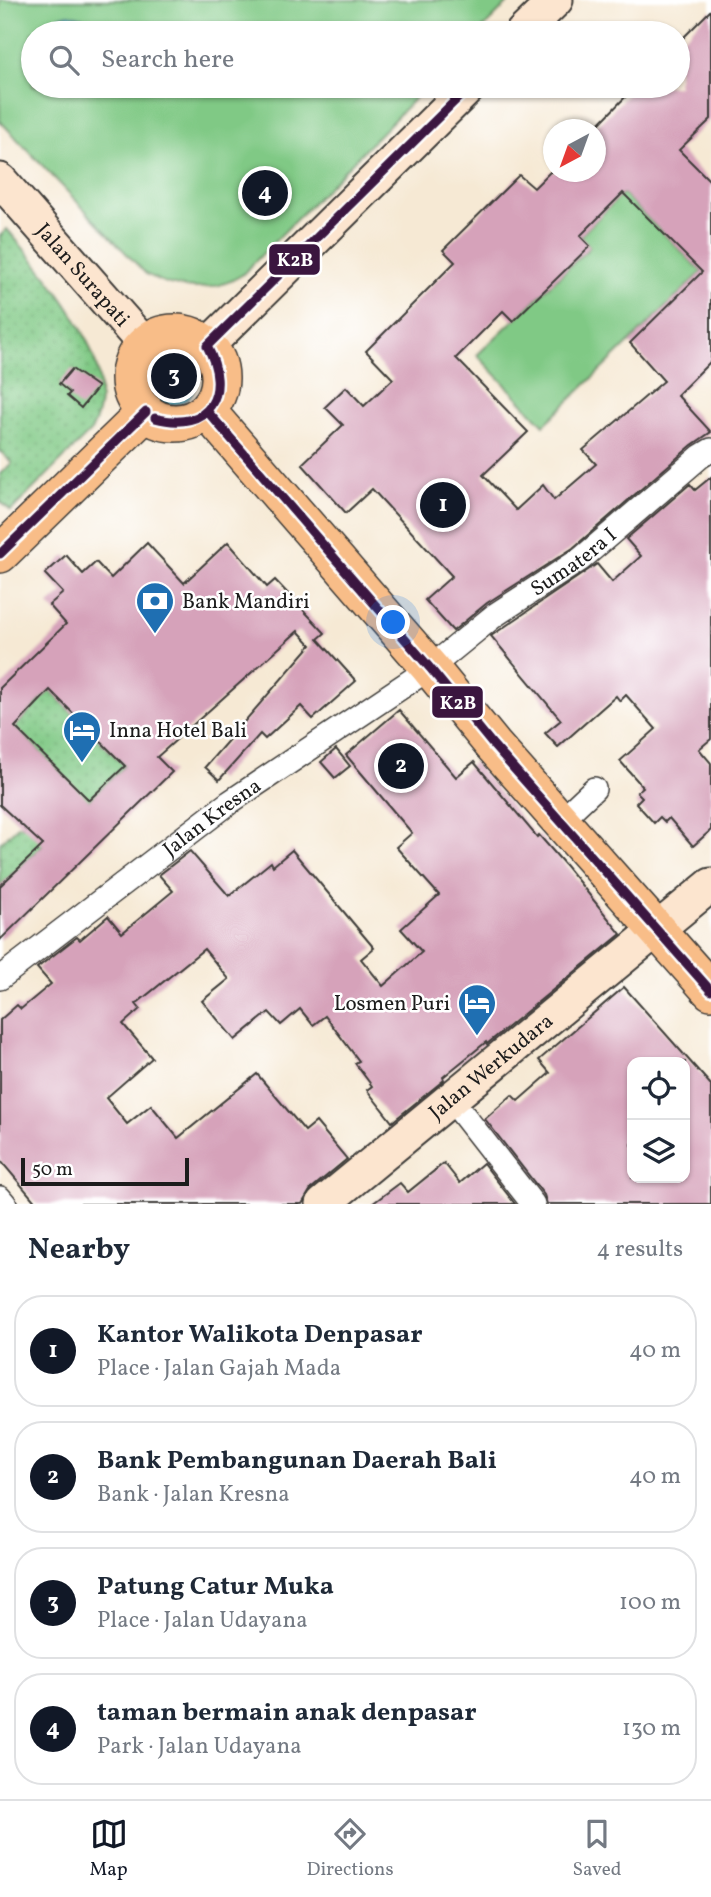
<!DOCTYPE html>
<html lang="en">
<head>
<meta charset="utf-8">
<style>
	:root { --surface:#fff; --page:#f6f6f7; --text:#1f2937; --muted:#747a83; --line:#e0e1e3; --accent:#111827 }
	body { margin:0; font-family:Vollkorn,serif; background:var(--page); color:var(--text) }
	.controls { position:absolute; right:21px; bottom:21px; display:grid; overflow:hidden; border-radius:14px; box-shadow:0 2px 5px #0004 }
	.controls button { width:63px; height:63px; display:grid; place-items:center; padding:0; border:0; border-bottom:2px solid var(--line); background:var(--surface); color:var(--text); font:35px sans-serif }
	.compass { position:absolute; left:543px; top:119px; width:63px; height:63px; border-radius:50%; background:var(--surface); box-shadow:0 2px 5px #0004; rotate:221deg }
	.scale { position:absolute; left:21px; bottom:18px; width:168px; box-sizing:border-box; padding-left:7px; border:4px solid #1c1c1c; border-top:0; font-size:19px; line-height:24px; white-space:nowrap; color:#1c1c1c; -webkit-text-stroke:5px #fff; paint-order:stroke }
	.you { position:absolute; left:394px; top:623px; width:24px; height:24px; margin:-18px; border:5px solid #fff; border-radius:50%; background:#1a73e8; box-shadow:0 0 0 10px #1a73e833 }
	.badge { display:grid; place-items:center; width:46px; height:46px; border-radius:50%; background:var(--accent); color:#fff; font-size:23px; font-weight:700 }
	.pin { position:absolute; translate:-50% -50%; border:4px solid #fff; box-shadow:0 2px 7px #0006 }
	.list { margin:0; padding:0; list-style:none }
	h2 { display:flex; justify-content:space-between; align-items:center; height:91px; margin:0; padding:0 28px; font-size:30px }
	h2 small { font-size:23px; font-weight:400; color:var(--muted) }
	.list li { display:grid; grid-template-columns:46px 1fr auto; gap:21px; align-items:center; box-sizing:border-box; height:112px; margin:0 14px 14px; padding:0 14px; border:2px solid var(--line); border-radius:28px }
	.list b { display:block; font-size:26px; white-space:nowrap }
	.list p { margin:0; font-size:23px; white-space:nowrap; color:var(--muted) }
	.list em { font-size:23px; font-style:normal; color:var(--muted) }
	.icon { flex:none; width:38px; height:38px; fill:none; stroke:currentColor; stroke-width:2; stroke-linecap:round; stroke-linejoin:round }
	.map { position:relative; flex:none; width:711px; height:1204px; overflow:hidden }
	.search { position:absolute; background:var(--surface); box-shadow:0 2px 5px #0004; left:21px; right:21px; top:21px; height:77px; display:flex; align-items:center; gap:18px; box-sizing:border-box; padding:0 24px; border-radius:38px; color:var(--muted); font-size:26px }
	.sheet { height:595px; background:var(--surface) }
	nav { display:flex; justify-content:space-around; align-items:center; box-sizing:border-box; height:98px; border-top:2px solid var(--line); background:var(--surface); font-size:19px; color:var(--muted) }
	nav a { display:grid; justify-items:center; gap:4px }
	nav .on { color:var(--accent) }
	.map>svg:first-child { display:block }
	.grass { fill:url(#grass-dots); stroke:#4e7250; stroke-width:2 }
	.green { fill:#80c985; stroke:#4e7250; stroke-width:2 }
	.water { fill:#5fc4dd; stroke:#3e707c; stroke-width:2 }
	.building { fill:#d6a2ba; fill-rule:evenodd }
	.lines { fill:none; stroke-linecap:round; stroke-linejoin:round }
	.street-casing { stroke:#3d3b38; stroke-width:26 }
	.secondary-casing { stroke:#3d3b38; stroke-width:37 }
	.primary-casing { stroke:#3d3b38; stroke-width:40 }
	.street { stroke:#fff; stroke-width:23 }
	.secondary { stroke:#fce5cf; stroke-width:33 }
	.primary { stroke:#f8bd88; stroke-width:37 }
	.bus-1-casing { stroke:#fff; stroke-width:14 }
	.bus-1 { stroke:#3b163f; stroke-width:9 }
	.labels { text-anchor:middle; stroke-width:5; stroke-linejoin:round; paint-order:stroke }
	.street-label { font-size:21px; fill:#1c1c1c; stroke:#fff }
	.poi-label { font-size:21px; fill:#1c1c1c; stroke:#fff; text-anchor:start }
	.line-badge { stroke:#fff; stroke-width:2.5 }
	.badge-label { font-size:19px; text-anchor:middle; font-weight:bold; fill:#fff }
</style>
</head>
<body>
<div class="map">
<svg width="711" height="1204" viewBox="0 0 711 1204">
	<defs>
		<pattern id="grass-dots" width="8" height="8" patternUnits="userSpaceOnUse" patternTransform="scale(1.75)"><rect width="8" height="8" fill="#80c985"/><path d="M2 2h.1M6 6h.1" fill="none" stroke="#6eac72" stroke-width="1.8" stroke-linecap="round"/></pattern>
	</defs>
	<rect width="100%" height="100%" fill="#fff"/>
	<filter id="ink" filterUnits="userSpaceOnUse"><feTurbulence type="fractalNoise" baseFrequency=".0143" numOctaves="2"/><feDisplacementMap in="SourceGraphic" scale="14" xChannelSelector="R" yChannelSelector="G"/><feConvolveMatrix kernelMatrix="1 2 1 2 8 2 1 2 1" color-interpolation-filters="sRGB"/></filter>
	<filter id="wash" filterUnits="userSpaceOnUse"><feTurbulence type="fractalNoise" baseFrequency=".00686" numOctaves="4" result="noise"/><feDisplacementMap in="SourceGraphic" scale="28" xChannelSelector="R" yChannelSelector="G"/><feGaussianBlur stdDeviation="1.57" result="paint"/><feColorMatrix in="noise" values="0 0 0 0 0 0 0 0 0 0 0 0 0 0 0 0 0 1.4 0 .05"/><feComposite in="paint" operator="in"/></filter>
	<g filter="url(#wash)">
		<rect width="100%" height="100%" fill="#f6e9d4"/>
		<g class="grass">
			<path d="M7 229C48 277 127 363 91 431L11 511 0 501V474L12 463 0 451V236Z"/>
			<path d="M50 690 125 766 0 886V843L19 825 23 827 69 781 15 727Z"/>
		</g>
		<g class="green">
			<path d="M0 0H511L478 33H33V86H427L242 275C212 294 176 291 146 274L0 121Z"/>
			<path d="M623 193 702 272 544 425 477 355 590 247 580 236Z"/>
		</g>
		<g class="water">
			<path d="M69 14C82 17 93 20 98 33H42C46 20 57 17 69 14Z"/>
			<circle cx="171" cy="380" r="25"/>
		</g>
		<g id="blocks">
			<g class="building">
				<path d="M711 10V119L679 150 711 182V361L677 395 711 432 692 445 573 548 487 603 453 631 425 600 452 576 372 489 346 513 302 464 343 425 325 407 346 387 364 406 393 379 366 351 455 262 443 250 519 175 534 188 550 172H596V127L636 86H678V43ZM623 193 702 272 630 343 664 381 583 450 596 464 554 500 543 485 516 510 483 475 528 432 456 358 503 311 513 321 590 246 580 236Z"/>
				<path d="M72 369 98 387 81 408 67 396 70 393 59 384Z"/>
				<path d="M711 477V739L699 749 711 763V830L693 846 669 818 665 822 660 817 654 823 636 803 642 797 637 792 643 787 620 761 656 729 626 695 620 701 616 696 558 747 545 733 561 720 491 636 597 564 612 582 641 556 626 539 690 484 695 490Z"/>
				<path d="M228 542 267 587 275 580 325 633 318 639 356 681 313 719 301 706 265 739 260 734 219 780 205 767 311 645 298 631 157 757 172 772 0 940V886L43 845 0 805V688L66 624 49 605 63 593 45 574 66 555 83 574 96 562 111 578 147 543 184 583ZM50 690 125 766 89 800 15 727Z"/>
				<path d="M399 710 456 777 474 762 537 837 539 835 566 866 621 934 487 1044 486 1042 443 1077 444 1080 392 1122 367 1090 372 1086 355 1063 359 1061 325 1016 313 1025 300 1009 281 1025 269 1012 235 1040 202 1001 229 979 204 949 136 1004 140 1009 123 1024 152 1058 106 1098 127 1124 151 1105 178 1138 257 1074 305 1131 316 1122 347 1159 311 1189 302 1204H37L0 1160V1020L17 1005 21 1009 51 984 37 968 77 937 80 940 108 916 122 933 173 891 159 875 190 851 229 896 271 862 273 866 292 850 374 948 361 959 383 986 422 952 401 929 439 895 396 847 412 833 346 755Z"/>
				<path d="M336 749 350 766 335 778 321 762Z"/>
				<path d="M624 987 711 1085V1204H547L544 1195 485 1119 512 1095 518 1101 550 1073 539 1060ZM632 1062H685V1178H632Z"/>
				<path d="M444 1163 460 1183 483 1163 515 1204H372L400 1183 408 1192Z"/>
			</g>
		</g>
	</g>
	<g filter="url(#ink)">
		<use href="#blocks" fill-opacity="0" stroke="#3d3b38" stroke-width="2"/>
		<g class="lines">
			<defs>
				<g id="street">
					<path d="M560 821 594 789"/>
					<path id="s1" d="M0 978 230 802 430 668 495 615 581 559 701 456 711 450"/>
					<path d="M451 1099 533 1204"/>
					<path d="M0 1198 5 1204"/>
				</g>
				<g id="secondary">
					<path d="M522 33 556 0"/>
					<path id="s2" d="M0 180 145 345"/>
					<path d="M207 346 470 86"/>
					<path id="s3" d="M323 1204 711 885"/>
				</g>
				<g id="primary">
					<circle cx="175" cy="378" r="45"/>
					<path d="M207 411 430 668 493 745 711 991"/>
					<path d="M0 554 146 412"/>
				</g>
			</defs>
			<use href="#street" class="street-casing"/>
			<use href="#secondary" class="secondary-casing"/>
			<use href="#primary" class="primary-casing"/>
			<use href="#street" class="street"/>
			<use href="#secondary" class="secondary"/>
			<use href="#primary" class="primary"/>
			<defs>
				<g id="bus-1">
					<path d="M207 411 430 668 493 745 711 991"/>
					<path d="M155 418C210 433 232 393 207 346L470 86"/>
					<path d="M0 554 146 412"/>
				</g>
			</defs>
			<use href="#bus-1" class="bus-1-casing"/>
			<use href="#bus-1" class="bus-1"/>
		</g>
	</g>
	<defs>
		<symbol id="bank-pin" viewBox="-11 -11 22 30"><path d="M0 17L-7.5 6A9.5 9.5 0 1 1 7.5 6Z" fill="#1f6fb2" stroke="#fff"/><path d="M-6-4H6V4H-6ZM0-2.3a2.3 2.3 0 1 0 0 4.6a2.3 2.3 0 1 0 0-4.6Z" fill="#fff"/></symbol>
		<symbol id="hotel-pin" viewBox="-11 -11 22 30"><path d="M0 17L-7.5 6A9.5 9.5 0 1 1 7.5 6Z" fill="#1f6fb2" stroke="#fff"/><path d="M-6-4.5h1.5V1H6V5H4.5V3h-9V5H-6ZM-4 0a1.8 1.8 0 1 1 3.6 0ZM.5 0V-2.5h3Q6-2.5 6 0Z" fill="#fff"/></symbol>
	</defs>
	<g fill-rule="evenodd">
		<use href="#bank-pin" x="133" y="579" width="44" height="60"/>
		<use href="#hotel-pin" x="60" y="708" width="44" height="60"/>
		<use href="#hotel-pin" x="455" y="981" width="44" height="60"/>
	</g>
	<g class="labels">
		<g class="street-label">
			<text dy="7" stroke="none"><textPath href="#s2" startOffset="126">Jalan Surapati</textPath></text>
			<text dy="7" stroke="none"><textPath href="#s1" startOffset="709">Sumatera I</textPath></text>
			<text dy="7" stroke="none"><textPath href="#s1" startOffset="266">Jalan Kresna</textPath></text>
			<text dy="7" stroke="none"><textPath href="#s3" startOffset="217">Jalan Werkudara</textPath></text>
		</g>
		<g class="poi-label">
			<text x="182" y="608">Bank Mandiri</text>
			<text x="109" y="737">Inna Hotel Bali</text>
			<text x="450" y="1010" text-anchor="end">Losmen Puri</text>
		</g>
	</g>
	<g class="line-badge">
		<rect x="268" y="243" width="53" height="33" rx="7" fill="#3b163f"/>
		<rect x="431" y="685" width="53" height="34" rx="7" fill="#3b163f"/>
	</g>
	<g class="badge-label">
		<text x="295" y="266">K2B</text>
		<text x="458" y="709">K2B</text>
	</g>
</svg>
<div class="controls">
<button><svg class="icon" aria-label="locate" viewBox="0 0 24 24"><circle cx="12" cy="12" r="6"/><path d="M12 2v4M12 18v4M2 12h4M18 12h4"/></svg></button>
<button><svg class="icon" aria-label="layers" viewBox="0 0 24 24"><path d="M12 4l9 5-9 5-9-5zM3 14l9 5 9-5"/></svg></button>
</div>
<svg class="compass" viewBox="-18 -18 36 36"><path d="M0-13l5 13h-10z" fill="#e53935"/><path d="M0 13l5-13h-10z" fill="#747a83"/></svg>
<div class="scale">50 m</div>
<div class="you"></div>
<div class="pin badge" style="left:443px;top:505px">1</div>
<div class="pin badge" style="left:401px;top:766px">2</div>
<div class="pin badge" style="left:174px;top:376px">3</div>
<div class="pin badge" style="left:265px;top:193px">4</div>
<div class="search"><svg class="icon" aria-label="search" viewBox="0 0 24 24"><circle cx="10" cy="10" r="6"/><path d="M15 15l6 6"/></svg>Search here</div>
</div>
<section class="sheet">
<h2>Nearby<small>4 results</small></h2>
<ul class="list">
<li><span class="badge">1</span><div><b>Kantor Walikota Denpasar</b><p>Place · Jalan Gajah Mada</p></div><em>40 m</em></li>
<li><span class="badge">2</span><div><b>Bank Pembangunan Daerah Bali</b><p>Bank · Jalan Kresna</p></div><em>40 m</em></li>
<li><span class="badge">3</span><div><b>Patung Catur Muka</b><p>Place · Jalan Udayana</p></div><em>100 m</em></li>
<li><span class="badge">4</span><div><b>taman bermain anak denpasar</b><p>Park · Jalan Udayana</p></div><em>130 m</em></li>
</ul>
</section>
<nav>
<a class="on"><svg class="icon" aria-label="map" viewBox="0 0 24 24"><path d="M3 6l6-2 6 2 6-2v14l-6 2-6-2-6 2zM9 4v14M15 6v14"/></svg>Map</a>
<a><svg class="icon" aria-label="directions" viewBox="0 0 24 24"><path d="M12 3l9 9-9 9-9-9zM9 14v-3h6M13 9l2 2-2 2"/></svg>Directions</a>
<a><svg class="icon" aria-label="saved" viewBox="0 0 24 24"><path d="M7 4h10v16l-5-4-5 4z"/></svg>Saved</a>
</nav>
</body>
</html>
